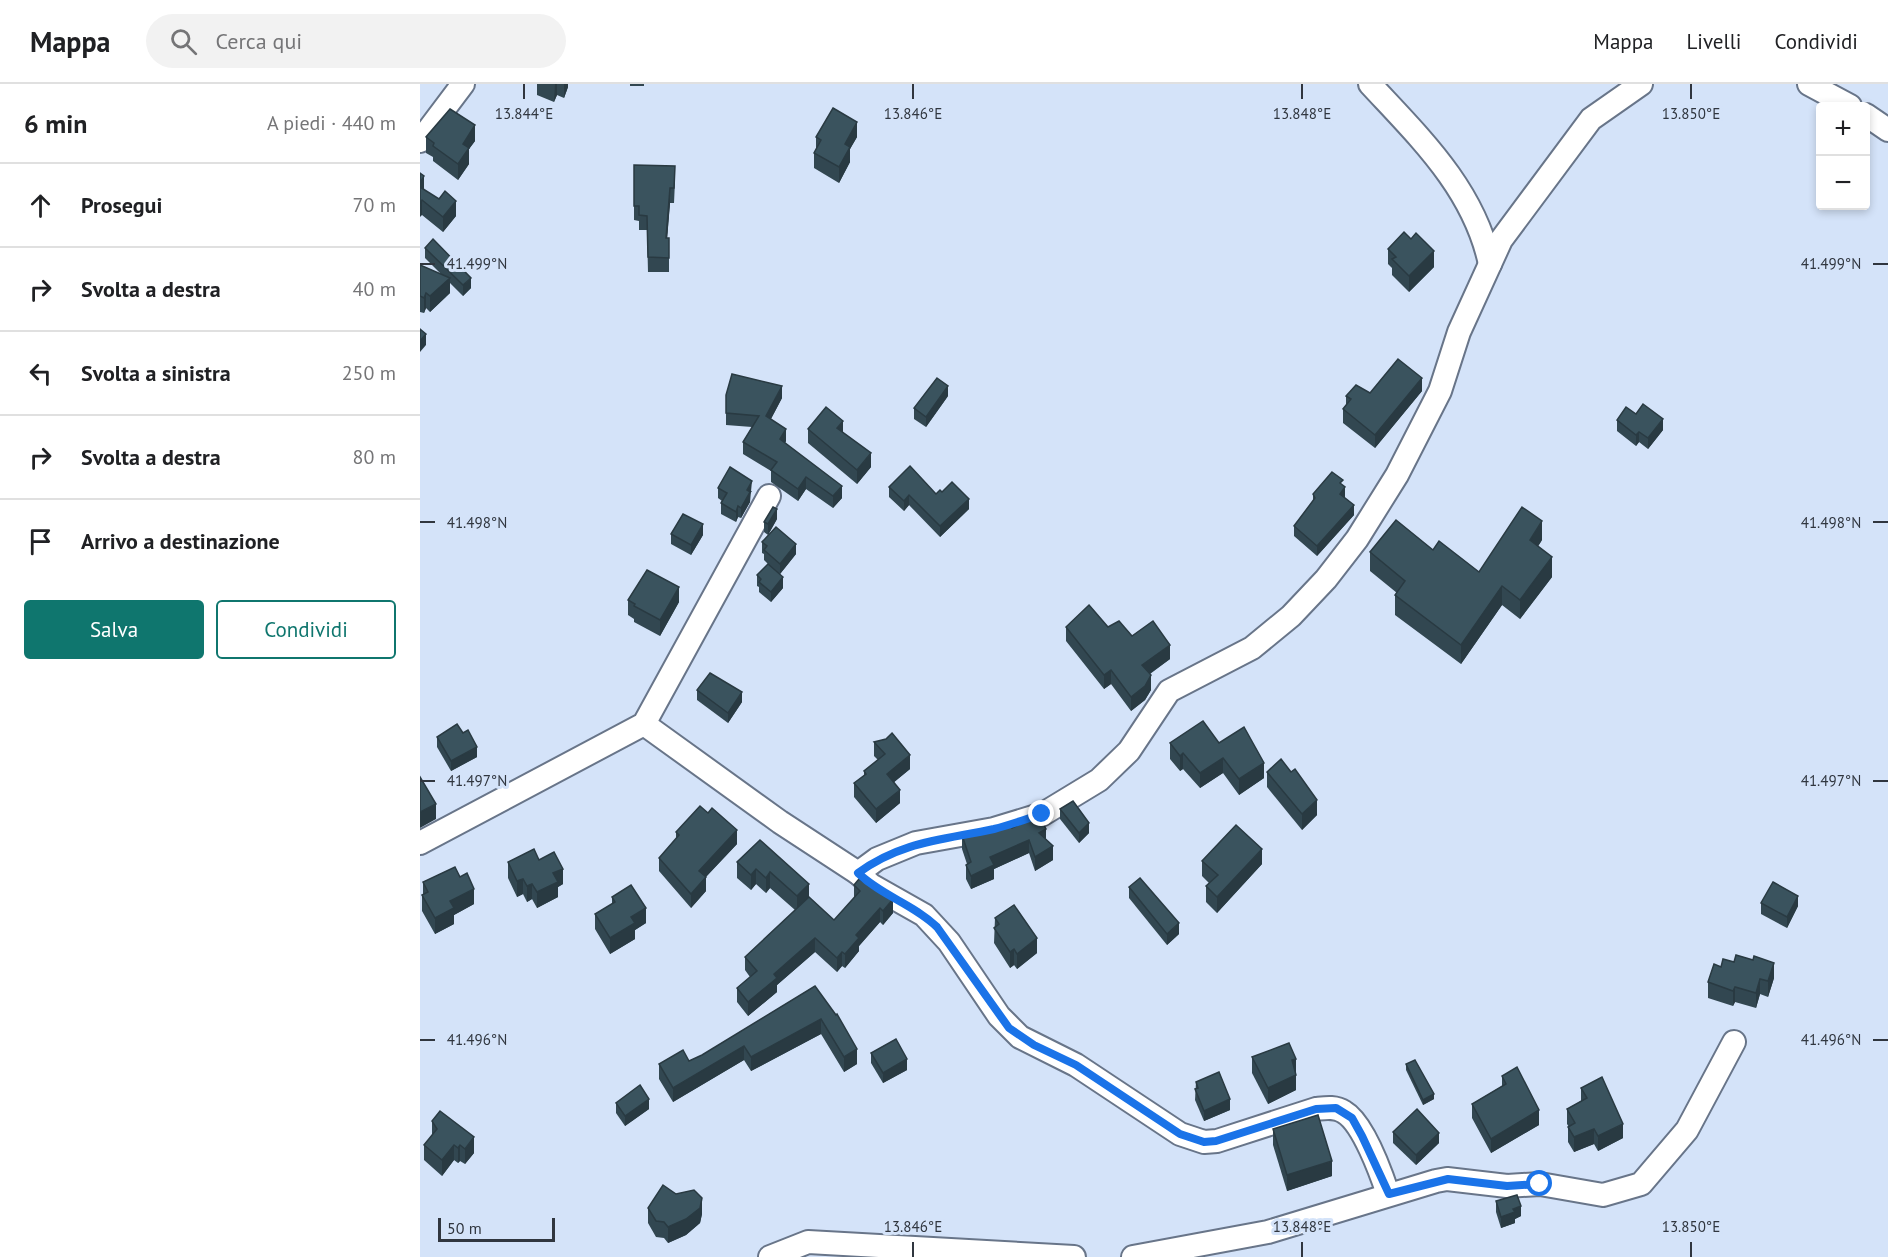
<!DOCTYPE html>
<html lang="it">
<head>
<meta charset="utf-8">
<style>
	:root { --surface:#fff; --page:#f2f2f2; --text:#202124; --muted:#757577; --line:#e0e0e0; --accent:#0f766e }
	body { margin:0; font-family:"PT Sans",sans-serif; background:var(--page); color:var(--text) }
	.controls { position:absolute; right:18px; top:18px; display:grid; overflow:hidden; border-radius:6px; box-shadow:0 3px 9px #0003 }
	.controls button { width:54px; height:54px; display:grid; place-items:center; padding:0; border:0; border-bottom:2px solid var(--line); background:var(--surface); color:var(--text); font:30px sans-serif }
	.scale { position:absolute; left:18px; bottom:15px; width:117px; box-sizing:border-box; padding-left:6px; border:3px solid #30363f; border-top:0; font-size:16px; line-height:21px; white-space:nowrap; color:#30363f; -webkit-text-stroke:4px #d4e3f9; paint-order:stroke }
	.stop { position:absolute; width:18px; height:18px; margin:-14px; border:4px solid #1a73e8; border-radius:50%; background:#fff }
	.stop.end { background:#1a73e8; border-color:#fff; box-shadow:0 2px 6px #0008 }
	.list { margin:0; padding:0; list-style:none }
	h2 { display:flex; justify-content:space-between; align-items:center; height:78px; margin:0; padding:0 24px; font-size:26px }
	h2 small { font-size:20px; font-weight:400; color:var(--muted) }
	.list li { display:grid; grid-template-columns:39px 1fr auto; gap:18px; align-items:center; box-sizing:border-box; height:84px; padding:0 24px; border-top:2px solid var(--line) }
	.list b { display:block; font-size:22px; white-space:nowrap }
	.list em { font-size:20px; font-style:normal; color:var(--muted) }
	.actions { display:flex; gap:12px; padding:18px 24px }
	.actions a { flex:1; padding:14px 0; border:2px solid var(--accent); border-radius:6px; text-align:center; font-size:21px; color:var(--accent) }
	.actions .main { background:var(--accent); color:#fff }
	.icon { flex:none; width:33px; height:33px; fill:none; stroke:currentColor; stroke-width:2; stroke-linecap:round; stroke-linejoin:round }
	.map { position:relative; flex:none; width:1468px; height:1173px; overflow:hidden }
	header { display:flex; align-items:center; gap:36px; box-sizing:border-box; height:84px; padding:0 30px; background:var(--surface); border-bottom:2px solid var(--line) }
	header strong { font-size:28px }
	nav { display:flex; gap:33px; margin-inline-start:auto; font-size:21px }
	.search { width:420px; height:54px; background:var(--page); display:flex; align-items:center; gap:15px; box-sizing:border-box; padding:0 21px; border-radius:33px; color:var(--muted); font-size:22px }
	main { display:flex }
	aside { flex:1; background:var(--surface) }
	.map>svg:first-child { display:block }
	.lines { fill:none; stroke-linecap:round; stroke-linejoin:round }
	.minor-casing { stroke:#687589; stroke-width:26 }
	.minor { stroke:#fff; stroke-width:22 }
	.wall { fill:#324751 }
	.shaded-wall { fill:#293a42 }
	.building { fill:#3a535e; stroke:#293a42; stroke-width:1.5 }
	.route { stroke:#1a73e8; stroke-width:8 }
	.ticks { fill:none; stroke:#30363f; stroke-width:2 }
	.ticks-label { font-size:15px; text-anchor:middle; fill:#30363f; stroke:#d4e3f9; stroke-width:6; stroke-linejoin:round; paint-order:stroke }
</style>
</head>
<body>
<header>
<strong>Mappa</strong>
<div class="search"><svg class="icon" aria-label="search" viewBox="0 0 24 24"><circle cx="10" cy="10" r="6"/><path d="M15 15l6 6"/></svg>Cerca qui</div>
<nav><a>Mappa</a><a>Livelli</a><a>Condividi</a></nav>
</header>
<main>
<aside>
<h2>6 min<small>A piedi · 440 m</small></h2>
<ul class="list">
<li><svg class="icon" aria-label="ahead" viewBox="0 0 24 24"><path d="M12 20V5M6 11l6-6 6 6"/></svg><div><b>Prosegui</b></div><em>70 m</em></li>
<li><svg class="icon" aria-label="right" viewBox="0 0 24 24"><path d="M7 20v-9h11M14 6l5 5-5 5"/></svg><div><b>Svolta a destra</b></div><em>40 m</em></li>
<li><svg class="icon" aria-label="left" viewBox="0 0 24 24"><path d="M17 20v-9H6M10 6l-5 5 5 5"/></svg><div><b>Svolta a sinistra</b></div><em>250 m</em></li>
<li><svg class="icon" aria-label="right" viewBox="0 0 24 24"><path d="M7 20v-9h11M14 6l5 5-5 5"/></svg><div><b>Svolta a destra</b></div><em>80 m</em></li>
<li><svg class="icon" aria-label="arrive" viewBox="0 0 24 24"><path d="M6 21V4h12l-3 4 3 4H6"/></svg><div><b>Arrivo a destinazione</b></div></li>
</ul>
<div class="actions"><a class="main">Salva</a><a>Condividi</a></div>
</aside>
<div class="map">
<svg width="1468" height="1173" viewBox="0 0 1468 1173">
	<rect width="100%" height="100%" fill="#d4e3f9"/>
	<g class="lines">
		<defs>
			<g id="minor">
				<path d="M950 0C1000 54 1054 105 1070 180"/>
				<path d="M1389 0 1430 22"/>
				<path d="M1446 31 1468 46"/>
				<path d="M0 57 43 0"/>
				<path d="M224 640 360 738 438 789 451 801 504 831 529 858 579 932 600 953 656 981 760 1050 784 1058 797 1057 896 1025C905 1024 915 1022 924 1028 943 1039 961 1089 968 1110"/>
				<path d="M0 759 224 640 349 412"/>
				<path d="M438 789 457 775 496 759 574 745 623 730 679 696 709 667 749 607 832 564 871 532 906 495 937 455 977 391 1020 307 1039 248 1081 156 1171 35 1221 0"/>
				<path d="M350 1173 388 1158 654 1173"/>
				<path d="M713 1173 848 1148 1016 1097 1027 1095 1087 1102 1120 1100 1183 1111 1221 1100 1267 1046 1314 958"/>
			</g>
		</defs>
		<use href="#minor" class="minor-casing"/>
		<use href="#minor" class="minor"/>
	</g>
	<g class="wall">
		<path d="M117 0H148V3L144 14 137 11 134 18 117 11Z"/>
		<rect x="210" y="0" width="14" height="2"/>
		<path d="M6 53 55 57 49 65V80L38 96 13 77V73L6 69Z"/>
		<path d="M396 53H437L430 65V78L419 99 394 84V69L396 65Z"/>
		<path d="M214 81 255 97 254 119H250L247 154H249V188H228L227 146H219V137L214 136Z"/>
		<path d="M0 89 4 106 36 132 23 148 2 131Z"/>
		<path d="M5 164 51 204 43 212 30 199V209L10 228 6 224 4 229 0 228V181L21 190 5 174Z"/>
		<path d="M968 165 1014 183 989 208 972 191V184L968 180Z"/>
		<path d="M1002 307 955 364 923 339V325L926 321V312L950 309Z"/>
		<path d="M306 311 362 314 351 335 366 357 365 359 422 414 413 424 386 405 378 417 351 398V387L323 370V358L332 343 306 341Z"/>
		<path d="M528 312 506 343 494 335V324Z"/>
		<path d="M1216 330 1243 346 1228 365 1219 358 1216 362 1197 347V336Z"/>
		<path d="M388 345 451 383 437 400 388 359Z"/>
		<path d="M923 401 925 414 934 431 897 472 874 452V442L893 417V410Z"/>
		<path d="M469 403 516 410 522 408 549 425 520 453 489 421 484 427 469 413Z"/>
		<path d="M298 404 332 407 330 410V418L321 434 318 433 316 438 301 430V419L302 417 298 414Z"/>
		<path d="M357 435 348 451 344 448V438Z"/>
		<path d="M251 450 283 451 271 471 251 460Z"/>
		<path d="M1122 456 1118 462 1132 493 1100 535 1082 521 1041 580 975 531V511L977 509 950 487V468L1013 466 1059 488Z"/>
		<path d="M342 458 376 470 360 490 363 504 351 518 339 508V503L337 502V491L348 480 344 476V470L342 469Z"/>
		<path d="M208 516 259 518 240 552 214 538V535L208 531Z"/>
		<path d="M646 543H688L712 552 750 575 730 590 731 606 725 616 711 627 691 600 684 605 646 557Z"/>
		<path d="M277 606 322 618 308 639 277 616Z"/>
		<path d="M17 653 57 673 31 687 17 663Z"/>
		<path d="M454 658 490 685 474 698 480 719 456 739 434 713V699L444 692V687L458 676 454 672Z"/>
		<path d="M750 659H799L844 694 819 711 803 689 780 704 763 685 760 687 750 675Z"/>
		<path d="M847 688 897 731 882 746 847 703Z"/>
		<path d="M640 725 669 749 659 759 640 735Z"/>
		<path d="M602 737 626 755 633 776 615 787 609 769 574 785V795L551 805 546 795V781L547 780 542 765V751L592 744 602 739Z"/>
		<path d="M256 748 317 760 286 793V807L271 824 239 787V774L256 755Z"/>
		<path d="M340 756 389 814 414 836 434 814V801L473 829 463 841 460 838 439 862V867L425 884 422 882 417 888 395 868 357 901V908L328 932 317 918V904L330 893 325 886V873L375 826 350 804 346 809 336 800 331 806 317 794V778Z"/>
		<path d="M119 776 143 800 138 803V813L117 824 112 815 107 818 103 810 97 813 88 794V778Z"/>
		<path d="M782 777 842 780 797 829 786 818V802L789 799 782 792Z"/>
		<path d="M3 798 54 820 34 831V840L15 850 2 827V811L3 810Z"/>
		<path d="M709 803 759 850 747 861 709 814Z"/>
		<path d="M192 813 226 839 215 846V855L190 870 175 845V830L192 820Z"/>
		<path d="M1341 819 1378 822 1367 844 1341 830Z"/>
		<path d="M575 834 617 869 597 885 594 881 590 884 574 859Z"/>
		<path d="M1301 883 1354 894 1348 913 1340 910 1336 924 1315 918 1313 922 1288 914V898Z"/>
		<path d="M395 902 437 980 424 988 401 950 331 987 324 976 253 1018 239 995V980L269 977 282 971Z"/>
		<path d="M451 969 487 986 463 999 451 979Z"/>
		<path d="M832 973 876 975V1006L848 1020 832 989Z"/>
		<path d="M986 980 1014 1015 1003 1021 986 986Z"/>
		<path d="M1082 992 1119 1041 1071 1069 1052 1034V1020L1082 1002Z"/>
		<path d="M776 998 810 1026 784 1037 775 1016Z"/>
		<path d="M1161 1004 1203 1054 1178 1067 1174 1060 1154 1068 1148 1058V1043H1149L1147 1040V1025L1161 1017Z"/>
		<path d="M196 1019 229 1025 205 1042 196 1029Z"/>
		<path d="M12 1037 54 1069 45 1080 40 1077 38 1079 34 1076 22 1092 4 1076V1061L12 1052Z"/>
		<path d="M853 1045 912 1092 867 1107 853 1061Z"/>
		<path d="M973 1048 1019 1059 996 1081 973 1059Z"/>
		<path d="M1076 1117 1101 1132 1095 1135V1139L1081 1144 1076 1128Z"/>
		<path d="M228 1124 282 1130 280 1139 266 1151 248 1159 244 1154 236 1153 228 1139Z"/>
	</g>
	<g class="shaded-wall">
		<path d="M135 0H137V11L134 18Z"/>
		<path d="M144 0H148V3L144 14Z"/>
		<path d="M437 38V53L430 65V78L419 99V83L425 60Z"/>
		<path d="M55 41V57L49 65V80L38 96V80L43 60Z"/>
		<path d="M4 92V107L0 114V99Z"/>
		<path d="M250 104V119L246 169V154Z"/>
		<path d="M2 116V131L0 133V119Z"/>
		<path d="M36 117V132L23 148V133Z"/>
		<path d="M1014 167V183L989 208V192Z"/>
		<path d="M30 194V209L10 228V212Z"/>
		<path d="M51 194V204L43 212V201Z"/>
		<path d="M6 209V224L4 229V214Z"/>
		<path d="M6 250V261L0 268V257Z"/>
		<path d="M1002 294V307L955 364V351Z"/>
		<path d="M362 302V314L346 344V332Z"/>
		<path d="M528 302V312L506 343V333Z"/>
		<path d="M1243 335V346L1228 365V354Z"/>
		<path d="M423 337V351L417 344Z"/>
		<path d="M366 345V357L360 367V355Z"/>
		<path d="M1219 348V358L1216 362V351Z"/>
		<path d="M451 369V383L437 400V386Z"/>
		<path d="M386 393V405L378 417V405Z"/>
		<path d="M332 397 330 418 321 434V424L327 406Z"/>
		<path d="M422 402V414L413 424V412Z"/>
		<path d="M925 403V414L920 410Z"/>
		<path d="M489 411V421L484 427V417Z"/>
		<path d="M549 415V425L520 453V442Z"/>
		<path d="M934 421V431L897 472V462Z"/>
		<path d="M318 422V433L316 438V428Z"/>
		<path d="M357 425V435L348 451V440Z"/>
		<path d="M1122 437V456L1110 475V456Z"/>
		<path d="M283 440V451L271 471V461Z"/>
		<path d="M376 460V470L360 490V480Z"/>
		<path d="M1132 473V493L1100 535V516Z"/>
		<path d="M363 493V504L351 518V508Z"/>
		<path d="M1082 502V521L1041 580V561Z"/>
		<path d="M259 503V518L240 552V536Z"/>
		<path d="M750 561V575L722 595V581Z"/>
		<path d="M691 586V600L684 605V591Z"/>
		<path d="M731 591V606L725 616 711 627V613Z"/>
		<path d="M322 608V618L308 639V629Z"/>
		<path d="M57 663V673L31 687V677Z"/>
		<path d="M763 669V685L760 687V672Z"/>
		<path d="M490 671V685L467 704V690Z"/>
		<path d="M803 674V689L780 704V689Z"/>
		<path d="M844 679V694L819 711V695Z"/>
		<path d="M480 706V719L456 739V725Z"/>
		<path d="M897 716V731L882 746V730Z"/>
		<path d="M16 720V735L0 744V728Z"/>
		<path d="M669 739V749L659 759V749Z"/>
		<path d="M626 745V759L619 749Z"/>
		<path d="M317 746V760L279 800V787Z"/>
		<path d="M609 756V769L574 785V795L551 805V792L570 773Z"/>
		<path d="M633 762V776L615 787V773Z"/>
		<path d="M842 765V780L797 829V813Z"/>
		<path d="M143 785V800L138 803V813L117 824V808L133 789Z"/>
		<path d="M336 785V800L331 806V791Z"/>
		<path d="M350 788V804L346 809V794Z"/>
		<path d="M286 793V807L271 824V810Z"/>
		<path d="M103 795V810L97 813V797Z"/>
		<path d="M112 800V815L107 818V802Z"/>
		<path d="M389 800V815L377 828V812Z"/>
		<path d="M54 805V820L34 831V840L15 850V834L30 817Z"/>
		<path d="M1378 812V822L1367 844V833Z"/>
		<path d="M473 815V829L463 841V827Z"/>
		<path d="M226 824V839L215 846V855L190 870V854L211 833Z"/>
		<path d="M460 824V838L439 862V867L425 884V870L436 851Z"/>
		<path d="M759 839V850L747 861V850Z"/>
		<path d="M395 854V868L357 901V908L328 932V918L354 890Z"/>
		<path d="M617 854V869L597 885V870Z"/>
		<path d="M594 865V881L590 884V868Z"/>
		<path d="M422 868V882L417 888V874Z"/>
		<path d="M1354 879V894L1348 913V897Z"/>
		<path d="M1340 895V910L1336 924V909Z"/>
		<path d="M1315 903V918L1313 922V907Z"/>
		<path d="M401 935V950L331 987V973Z"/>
		<path d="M324 962V976L253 1018V1004Z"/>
		<path d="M437 965V980L424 988V973Z"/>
		<path d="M487 975V986L463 999V989Z"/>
		<path d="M876 975V990L872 976Z"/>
		<path d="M876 991V1006L848 1020V1004Z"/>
		<path d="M1014 1010V1015L1003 1021V1016Z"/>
		<path d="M229 1015V1025L205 1042V1032Z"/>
		<path d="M810 1015V1026L784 1037V1027Z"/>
		<path d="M1119 1026V1041L1071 1069V1055Z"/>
		<path d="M1203 1040V1054L1178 1067V1052Z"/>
		<path d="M1174 1045V1060L1154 1068V1053Z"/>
		<path d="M1019 1049V1059L996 1081V1071Z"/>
		<path d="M54 1053V1069L45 1080V1065Z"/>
		<path d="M34 1061V1076L22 1092V1076Z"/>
		<path d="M40 1061V1077L38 1079V1064Z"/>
		<path d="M912 1077V1092L867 1107V1091Z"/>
		<path d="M282 1114V1130L280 1139 266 1151 248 1159V1143Z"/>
		<path d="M1101 1122V1132L1095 1135V1139L1081 1144V1133L1093 1125Z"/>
	</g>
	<g class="building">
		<path d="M413 24 437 38 425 60 430 63 419 83 394 69 401 56 396 53Z"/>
		<path d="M30 25 55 41 43 60 49 64 38 80 13 62 14 59 6 53Z"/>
		<path d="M214 81 255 82 254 104H250L246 154H249V174L228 173 227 132 219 131V122H214Z"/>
		<path d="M0 89 4 92 0 99Z"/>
		<path d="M0 103 19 115 25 107 36 117 23 133 2 116 0 119Z"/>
		<path d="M984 148 991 155 996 149 1014 167 989 192 972 175 976 173 968 165Z"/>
		<path d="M13 155 51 194 43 201 5 164Z"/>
		<path d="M0 181 30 194 10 212 6 209 4 214 0 212Z"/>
		<path d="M0 245 6 250 0 257Z"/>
		<path d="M978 275 1002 294 955 351 923 325 931 315 926 312 936 301 950 309Z"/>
		<path d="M312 290 362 302 346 332 366 345 360 355 422 402 413 412 386 393 378 405 351 386 357 378 323 358 339 332 306 329V311Z"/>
		<path d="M517 294 528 302 506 333 494 324Z"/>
		<path d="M1223 320 1243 335 1228 354 1219 348 1216 351 1197 336 1206 323 1216 330Z"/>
		<path d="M406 323 423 337 417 344 451 369 437 386 388 345Z"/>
		<path d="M490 382 516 410 520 406 522 408 532 398 549 415 520 442 489 411 484 417 469 403Z"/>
		<path d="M310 383 332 397 327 406 330 408 321 424 318 422 316 428 301 419 307 409 298 404Z"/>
		<path d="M912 388 923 396 920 399 925 403 920 410 934 421 897 462 874 442 895 414 893 410Z"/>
		<path d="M353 423 357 425 348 440 344 438Z"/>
		<path d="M1102 423 1122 437 1110 456 1132 473 1100 516 1082 502 1041 561 975 511 985 497 950 468 976 436 1013 466 1019 457 1059 488Z"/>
		<path d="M263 430 283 440 271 461 251 450Z"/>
		<path d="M356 443 376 460 360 480 344 466 347 462 342 458Z"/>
		<path d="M348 480 363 493 351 508 339 498 341 495 337 491Z"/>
		<path d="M227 486 259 503 240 536 214 522 215 520 208 516Z"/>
		<path d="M669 521 688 543 699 537 712 552 733 537 750 561 722 581 731 591 725 602 711 613 691 586 684 591 646 543Z"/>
		<path d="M290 589 322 608 308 629 277 606Z"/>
		<path d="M783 637 799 659 824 643 844 679 819 695 803 674 780 689 763 669 760 672 750 659Z"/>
		<path d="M37 640 43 649 48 646 57 663 31 677 17 653Z"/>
		<path d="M472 649 490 671 467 690 480 706 456 725 434 699 446 690 444 687 465 670 454 658 466 655Z"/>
		<path d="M861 675 871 688 875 685 897 716 882 730 847 688Z"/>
		<path d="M0 693 16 720 0 728Z"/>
		<path d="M653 717 669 739 659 749 640 725Z"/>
		<path d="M280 722 288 729 292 724 317 746 279 787 286 793 271 810 239 774 259 751 256 748Z"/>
		<path d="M619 732 626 745 619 749 633 762 615 773 609 756 570 773 574 781 551 792 546 781 551 778 542 751 590 740 592 744 603 739 602 737Z"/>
		<path d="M816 741 842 765 797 813 786 802 798 791 782 777Z"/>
		<path d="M340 756 389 800 377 812 350 788 346 794 336 785 331 791 317 778Z"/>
		<path d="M114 765 119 776 134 768 143 785 133 789 138 798 117 808 112 800 107 802 103 795 97 797 88 778Z"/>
		<path d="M35 783 40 793 47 789 54 805 30 817 34 824 15 834 2 811 8 808 3 798Z"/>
		<path d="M720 794 759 839 747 850 709 803Z"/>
		<path d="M439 795 473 815 463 827 460 824 436 851 439 854 425 870 422 868 417 874 395 854 354 890 357 894 328 918 317 904 337 887 325 873 389 813 414 836 440 807 434 801Z"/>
		<path d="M1353 798 1378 812 1367 833 1341 819Z"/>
		<path d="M211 801 226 824 211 833 215 839 190 854 175 830 195 818 192 813Z"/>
		<path d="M594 821 617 854 597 870 594 865 590 868 574 844 579 840 575 834Z"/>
		<path d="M1316 871 1333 876 1334 872 1354 879 1348 897 1340 895 1336 909 1315 903 1313 907 1288 898 1294 880 1301 883 1303 875 1314 878Z"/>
		<path d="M395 902 416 931 417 930 437 965 424 973 401 935 331 973 324 962 253 1004 239 980 263 966 269 977 282 971Z"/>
		<path d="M476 955 487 975 463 989 451 969Z"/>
		<path d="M869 959 876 975 872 976 876 991 848 1004 832 973Z"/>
		<path d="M995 976 1014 1010 1003 1016 986 980Z"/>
		<path d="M1097 983 1119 1026 1071 1055 1052 1020 1086 1000 1082 992Z"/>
		<path d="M799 988 810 1015 784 1027 775 1005 778 1004 776 998Z"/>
		<path d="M1182 993 1203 1040 1178 1052 1174 1045 1154 1053 1148 1043 1155 1039 1147 1025 1167 1014 1161 1004Z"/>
		<path d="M220 1001 229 1015 205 1032 196 1019Z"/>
		<path d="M997 1025 1019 1049 996 1071 973 1048Z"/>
		<path d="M20 1027 54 1053 45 1065 40 1061 38 1064 34 1061 22 1076 4 1061 17 1045 12 1037Z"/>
		<path d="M898 1031 912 1077 867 1091 853 1045Z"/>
		<path d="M243 1101 256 1110 274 1106 282 1114 280 1124 266 1135 248 1143 244 1138 236 1137 228 1124Z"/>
		<path d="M1097 1111 1101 1122 1093 1125 1095 1128 1081 1133 1076 1117Z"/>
	</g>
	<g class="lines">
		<path class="route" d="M622 730C606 735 590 741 574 745 523 756 482 757 438 789 462 812 493 820 517 843L589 944 614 961 656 981 760 1050 784 1058 796 1057 896 1025 916 1024 932 1034 942 1052 969 1110 1028 1095 1087 1102 1120 1100"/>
	</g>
	<path class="ticks" d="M104 0V15M493 0V15M882 0V15M1271 0V15M0 180H15M1453 180H1468M0 438H15M1453 438H1468M0 697H15M1453 697H1468M0 956H15M1453 956H1468M493 1158V1173M882 1158V1173M1271 1158V1173"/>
	<g class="ticks-label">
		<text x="104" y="35">13.844°E</text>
		<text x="493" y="35">13.846°E</text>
		<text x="882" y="35">13.848°E</text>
		<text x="1271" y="35">13.850°E</text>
		<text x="57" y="185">41.499°N</text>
		<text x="1411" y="185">41.499°N</text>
		<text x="57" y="444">41.498°N</text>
		<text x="1411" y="444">41.498°N</text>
		<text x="57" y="702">41.497°N</text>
		<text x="1411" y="702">41.497°N</text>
		<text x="57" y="961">41.496°N</text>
		<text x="1411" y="961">41.496°N</text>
		<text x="493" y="1148">13.846°E</text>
		<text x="882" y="1148">13.848°E</text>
		<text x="1271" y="1148">13.850°E</text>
	</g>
</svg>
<div class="controls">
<button>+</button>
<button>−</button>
</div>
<div class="scale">50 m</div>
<div class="stop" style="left:1120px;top:1100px"></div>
<div class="stop end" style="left:622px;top:730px"></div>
</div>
</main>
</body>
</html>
